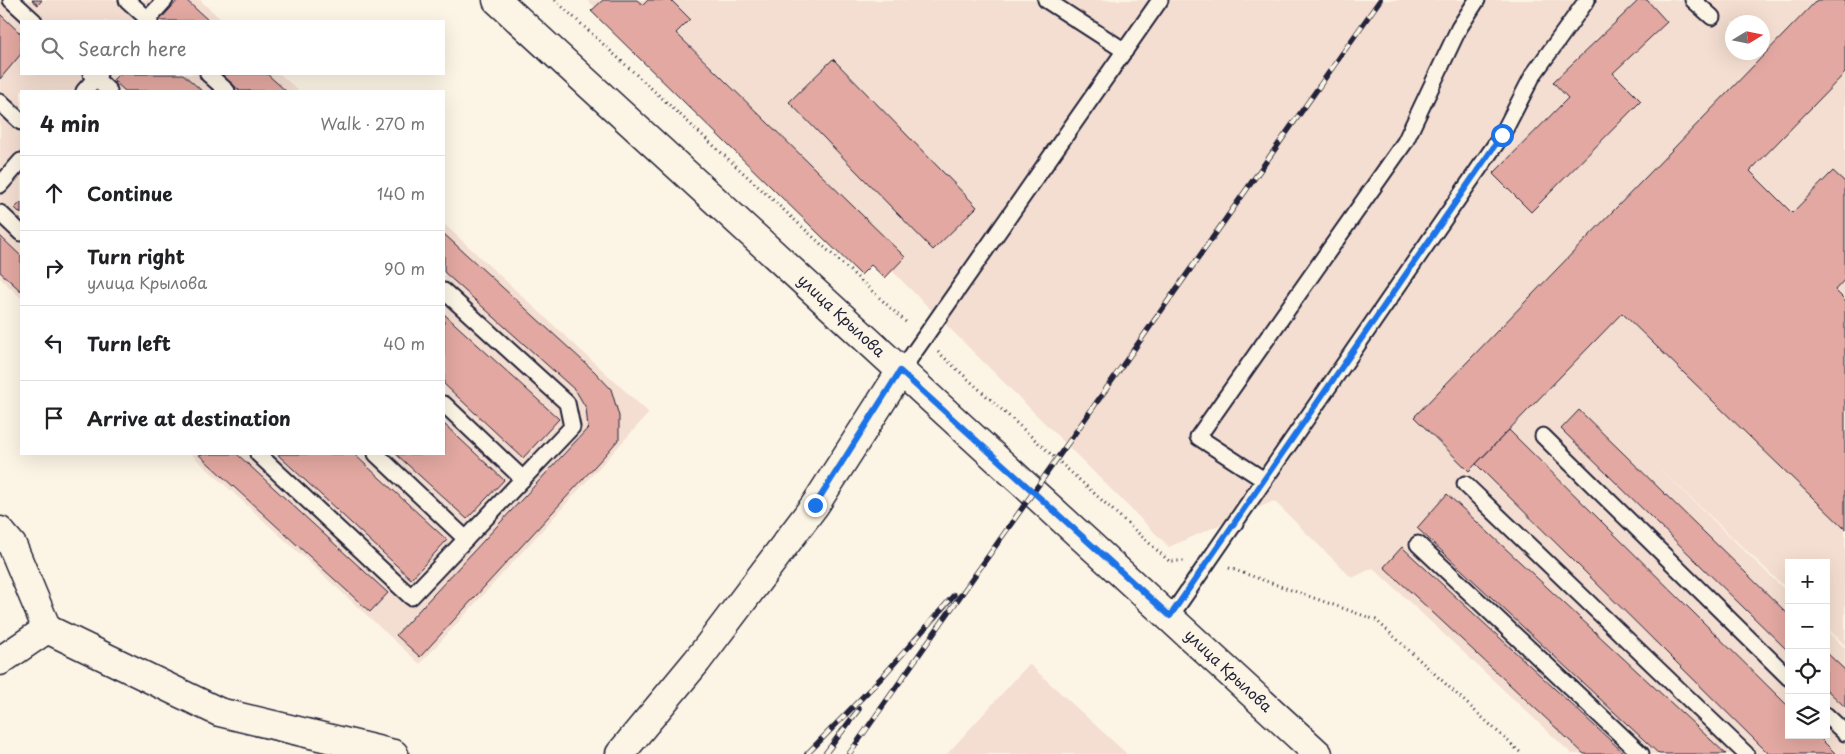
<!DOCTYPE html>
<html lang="en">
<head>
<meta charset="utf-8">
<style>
	:root { --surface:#fff; --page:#f2f2f2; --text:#202124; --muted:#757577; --line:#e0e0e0 }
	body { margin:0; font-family:"Playpen Sans",sans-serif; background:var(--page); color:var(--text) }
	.controls { position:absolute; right:15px; bottom:15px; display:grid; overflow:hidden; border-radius:0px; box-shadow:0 5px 20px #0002 }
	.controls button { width:45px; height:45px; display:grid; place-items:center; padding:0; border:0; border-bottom:1px solid var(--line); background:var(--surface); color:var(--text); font:25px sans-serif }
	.compass { position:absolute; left:1725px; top:15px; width:45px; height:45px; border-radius:50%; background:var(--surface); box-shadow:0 5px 20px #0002; rotate:80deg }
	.stop { position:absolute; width:15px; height:15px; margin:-11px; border:4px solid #1a73e8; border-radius:50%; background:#fff }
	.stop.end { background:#1a73e8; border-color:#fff; box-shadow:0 1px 5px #0008 }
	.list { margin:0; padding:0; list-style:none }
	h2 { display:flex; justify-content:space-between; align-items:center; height:65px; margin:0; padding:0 20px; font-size:21px }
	h2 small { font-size:16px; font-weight:400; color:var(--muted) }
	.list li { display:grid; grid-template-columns:32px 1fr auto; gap:15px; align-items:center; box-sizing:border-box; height:75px; padding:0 20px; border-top:1px solid var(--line) }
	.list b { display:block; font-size:19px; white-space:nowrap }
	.list p { margin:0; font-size:16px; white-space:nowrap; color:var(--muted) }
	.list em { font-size:16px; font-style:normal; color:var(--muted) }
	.icon { flex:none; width:28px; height:28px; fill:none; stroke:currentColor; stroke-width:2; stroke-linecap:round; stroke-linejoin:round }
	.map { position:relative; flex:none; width:1845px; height:754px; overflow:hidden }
	.search { position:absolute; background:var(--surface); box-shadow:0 5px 20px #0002; left:20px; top:20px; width:425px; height:55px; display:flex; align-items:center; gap:12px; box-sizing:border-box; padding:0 18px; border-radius:0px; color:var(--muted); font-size:19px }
	.panel { position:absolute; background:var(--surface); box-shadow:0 5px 20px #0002; left:20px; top:90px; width:425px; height:365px; border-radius:0px }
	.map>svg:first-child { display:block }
	.built { fill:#f4ded1; fill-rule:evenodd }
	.building { fill:#e2a8a1; stroke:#22223b }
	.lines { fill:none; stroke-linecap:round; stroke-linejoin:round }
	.lane-casing { stroke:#22223b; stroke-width:19 }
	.street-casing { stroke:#22223b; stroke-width:31 }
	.secondary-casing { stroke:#22223b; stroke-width:31 }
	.path { stroke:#22223b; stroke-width:3; stroke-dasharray:1 4; stroke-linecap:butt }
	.lane { stroke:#fcf5e5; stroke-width:15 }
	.street { stroke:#fcf5e5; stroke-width:28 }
	.secondary { stroke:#fcf5e5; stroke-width:28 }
	.rail-casing { stroke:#22223b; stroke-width:5.5 }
	.rail { stroke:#fcf5e5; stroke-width:4; stroke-dasharray:11; stroke-linecap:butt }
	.route { stroke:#1a73e8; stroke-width:6 }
	.labels { text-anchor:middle; stroke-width:4; stroke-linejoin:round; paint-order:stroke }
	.street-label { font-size:15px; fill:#22223b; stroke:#fcf5e5 }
</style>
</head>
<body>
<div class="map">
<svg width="1845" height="754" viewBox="0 0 1845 754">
	<rect width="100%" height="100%" fill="#fcf5e5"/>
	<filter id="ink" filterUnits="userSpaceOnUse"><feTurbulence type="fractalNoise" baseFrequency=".02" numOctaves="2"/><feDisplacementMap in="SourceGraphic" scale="10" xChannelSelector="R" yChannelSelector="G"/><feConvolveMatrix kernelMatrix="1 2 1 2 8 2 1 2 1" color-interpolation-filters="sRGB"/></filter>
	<g filter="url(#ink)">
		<g class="built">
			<path d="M0 0H200L223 21H21V74H280L299 91H21V298L0 278Z"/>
			<path d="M587 0H1845V645L1826 627V563H1789V591L1650 459 1789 594V735H1826V630L1845 648V754H1572L1373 568 1352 578 1274 501 1169 547 873 252ZM1732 22H1762V52H1732Z"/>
			<path d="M444 224 649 413 420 664 191 454H444Z"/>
			<path d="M1029 664 1127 754H947Z"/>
		</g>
		<g class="building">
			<path d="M32 0H42L38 5Z"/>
			<path d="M178 0H186L209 21H162L160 20Z"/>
			<path d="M603 0H637L643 5 648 0H671L690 19 676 33 905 257 885 278 871 265 861 275 591 11Z"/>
			<path d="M1639 0H1647L1667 22 1613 73 1641 101 1531 212 1493 174 1568 98 1553 82Z"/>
			<path d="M1817 0H1845V73L1750 171 1792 213 1833 171 1845 182V279L1835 290 1845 300V529L1622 313 1469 471 1414 417Z"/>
			<path d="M0 14 21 34V54L0 79Z"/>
			<path d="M833 59 977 207 933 250 789 102Z"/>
			<path d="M119 74H183L202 91H125L113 80Z"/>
			<path d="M221 74H267L286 91H240Z"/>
			<path d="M21 202V214L15 208Z"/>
			<path d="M444 234 594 371 611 389 619 416V439L606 454 420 657 396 635 588 428 586 408 576 391 444 272Z"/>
			<path d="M0 236 21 256V291L0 272Z"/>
			<path d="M444 314 559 419 523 458 444 384Z"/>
			<path d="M1579 410 1789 615V652L1561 429Z"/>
			<path d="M444 424 504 480 467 519 396 454H444Z"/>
			<path d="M1509 430 1789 707V735H1817L1836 754H1769L1476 464Z"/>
			<path d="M198 454H237L388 593 370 612Z"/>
			<path d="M277 454H354L447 540 411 579Z"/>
			<path d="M1447 494 1726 754H1659L1417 528Z"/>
			<path d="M1402 547 1625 754H1584L1384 567Z"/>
			<path d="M1826 652 1845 670V707L1826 689Z"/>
		</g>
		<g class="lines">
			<defs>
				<g id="lane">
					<path d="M11 0 34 21"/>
					<path d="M127 0 150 21"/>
					<path d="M1046 0 1125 51"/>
					<path d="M1693 0 1712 17"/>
					<path d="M146 21 165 0"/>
					<path d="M91 74 109 91"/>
					<path d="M208 74 227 91"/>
					<path d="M84 91 99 74"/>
					<path d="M0 102 21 122"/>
					<path d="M0 185 21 161"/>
					<path d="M0 213 21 233"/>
					<path d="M901 371 1160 0"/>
					<path d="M444 404 523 479"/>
					<path d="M1543 436 1789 678"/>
					<path d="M258 454 411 597 572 427 567 403 444 291"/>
					<path d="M376 454 466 539"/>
					<path d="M1264 480 1198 437 1405 142 1459 28 1477 0"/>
					<path d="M1465 484 1746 754"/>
					<path d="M1418 544 1641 754"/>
					<path d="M1170 617 1502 135 1533 75 1587 0"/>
					<path d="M1826 715 1845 733"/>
				</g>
				<g id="street">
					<path d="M0 531 12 545 47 629 219 712 394 754"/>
					<path d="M0 661 47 629"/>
					<path d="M620 754 697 661 815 505 901 371"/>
				</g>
				<path id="secondary" d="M497 0 1318 754"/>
			</defs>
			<use href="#lane" class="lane-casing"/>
			<use href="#street" class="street-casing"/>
			<use href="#secondary" class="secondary-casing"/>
			<g class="path">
				<path d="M555 0 908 324"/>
				<path d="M938 352 1169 561H1184"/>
				<path d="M1229 568 1376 620 1522 754"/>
			</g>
			<use href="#lane" class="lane"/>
			<use href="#street" class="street"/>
			<use href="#secondary" class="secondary"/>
			<defs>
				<g id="rail">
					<path d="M807 754 884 675 954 595"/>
					<path d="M825 754 859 709"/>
					<path d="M849 754 1380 0"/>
				</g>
			</defs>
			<use href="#rail" class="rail-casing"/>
			<use href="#rail" class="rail"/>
		</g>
	</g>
	<g class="lines" filter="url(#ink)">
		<path class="route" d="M815 505 900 371 1170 616 1502 135"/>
	</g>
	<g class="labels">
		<g class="street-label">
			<text transform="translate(841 316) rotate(43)" y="5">улица Крылова</text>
			<text transform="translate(1228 671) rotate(43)" y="5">улица Крылова</text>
		</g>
	</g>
</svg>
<div class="controls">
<button>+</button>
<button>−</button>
<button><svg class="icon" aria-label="locate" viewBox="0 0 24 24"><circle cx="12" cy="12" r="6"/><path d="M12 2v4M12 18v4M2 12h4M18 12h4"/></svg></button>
<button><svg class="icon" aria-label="layers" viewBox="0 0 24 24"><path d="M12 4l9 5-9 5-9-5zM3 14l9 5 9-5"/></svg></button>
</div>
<svg class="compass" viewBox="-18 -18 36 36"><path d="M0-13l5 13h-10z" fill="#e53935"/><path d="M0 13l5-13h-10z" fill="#757577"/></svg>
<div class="stop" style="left:1502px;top:135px"></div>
<div class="stop end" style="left:815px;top:505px"></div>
<div class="search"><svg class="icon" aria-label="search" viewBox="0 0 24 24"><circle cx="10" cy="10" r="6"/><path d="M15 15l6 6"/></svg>Search here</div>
<section class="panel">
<h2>4 min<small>Walk · 270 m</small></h2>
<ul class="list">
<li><svg class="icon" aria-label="ahead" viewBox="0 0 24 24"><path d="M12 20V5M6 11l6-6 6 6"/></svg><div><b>Continue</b></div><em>140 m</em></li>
<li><svg class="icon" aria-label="right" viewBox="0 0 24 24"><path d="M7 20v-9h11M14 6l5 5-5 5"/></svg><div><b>Turn right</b><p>улица Крылова</p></div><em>90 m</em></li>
<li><svg class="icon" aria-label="left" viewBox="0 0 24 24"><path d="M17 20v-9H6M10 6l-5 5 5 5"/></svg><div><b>Turn left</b></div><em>40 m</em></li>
<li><svg class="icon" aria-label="arrive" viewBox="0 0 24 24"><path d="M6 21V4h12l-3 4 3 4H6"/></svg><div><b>Arrive at destination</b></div></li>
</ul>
</section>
</div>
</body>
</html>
